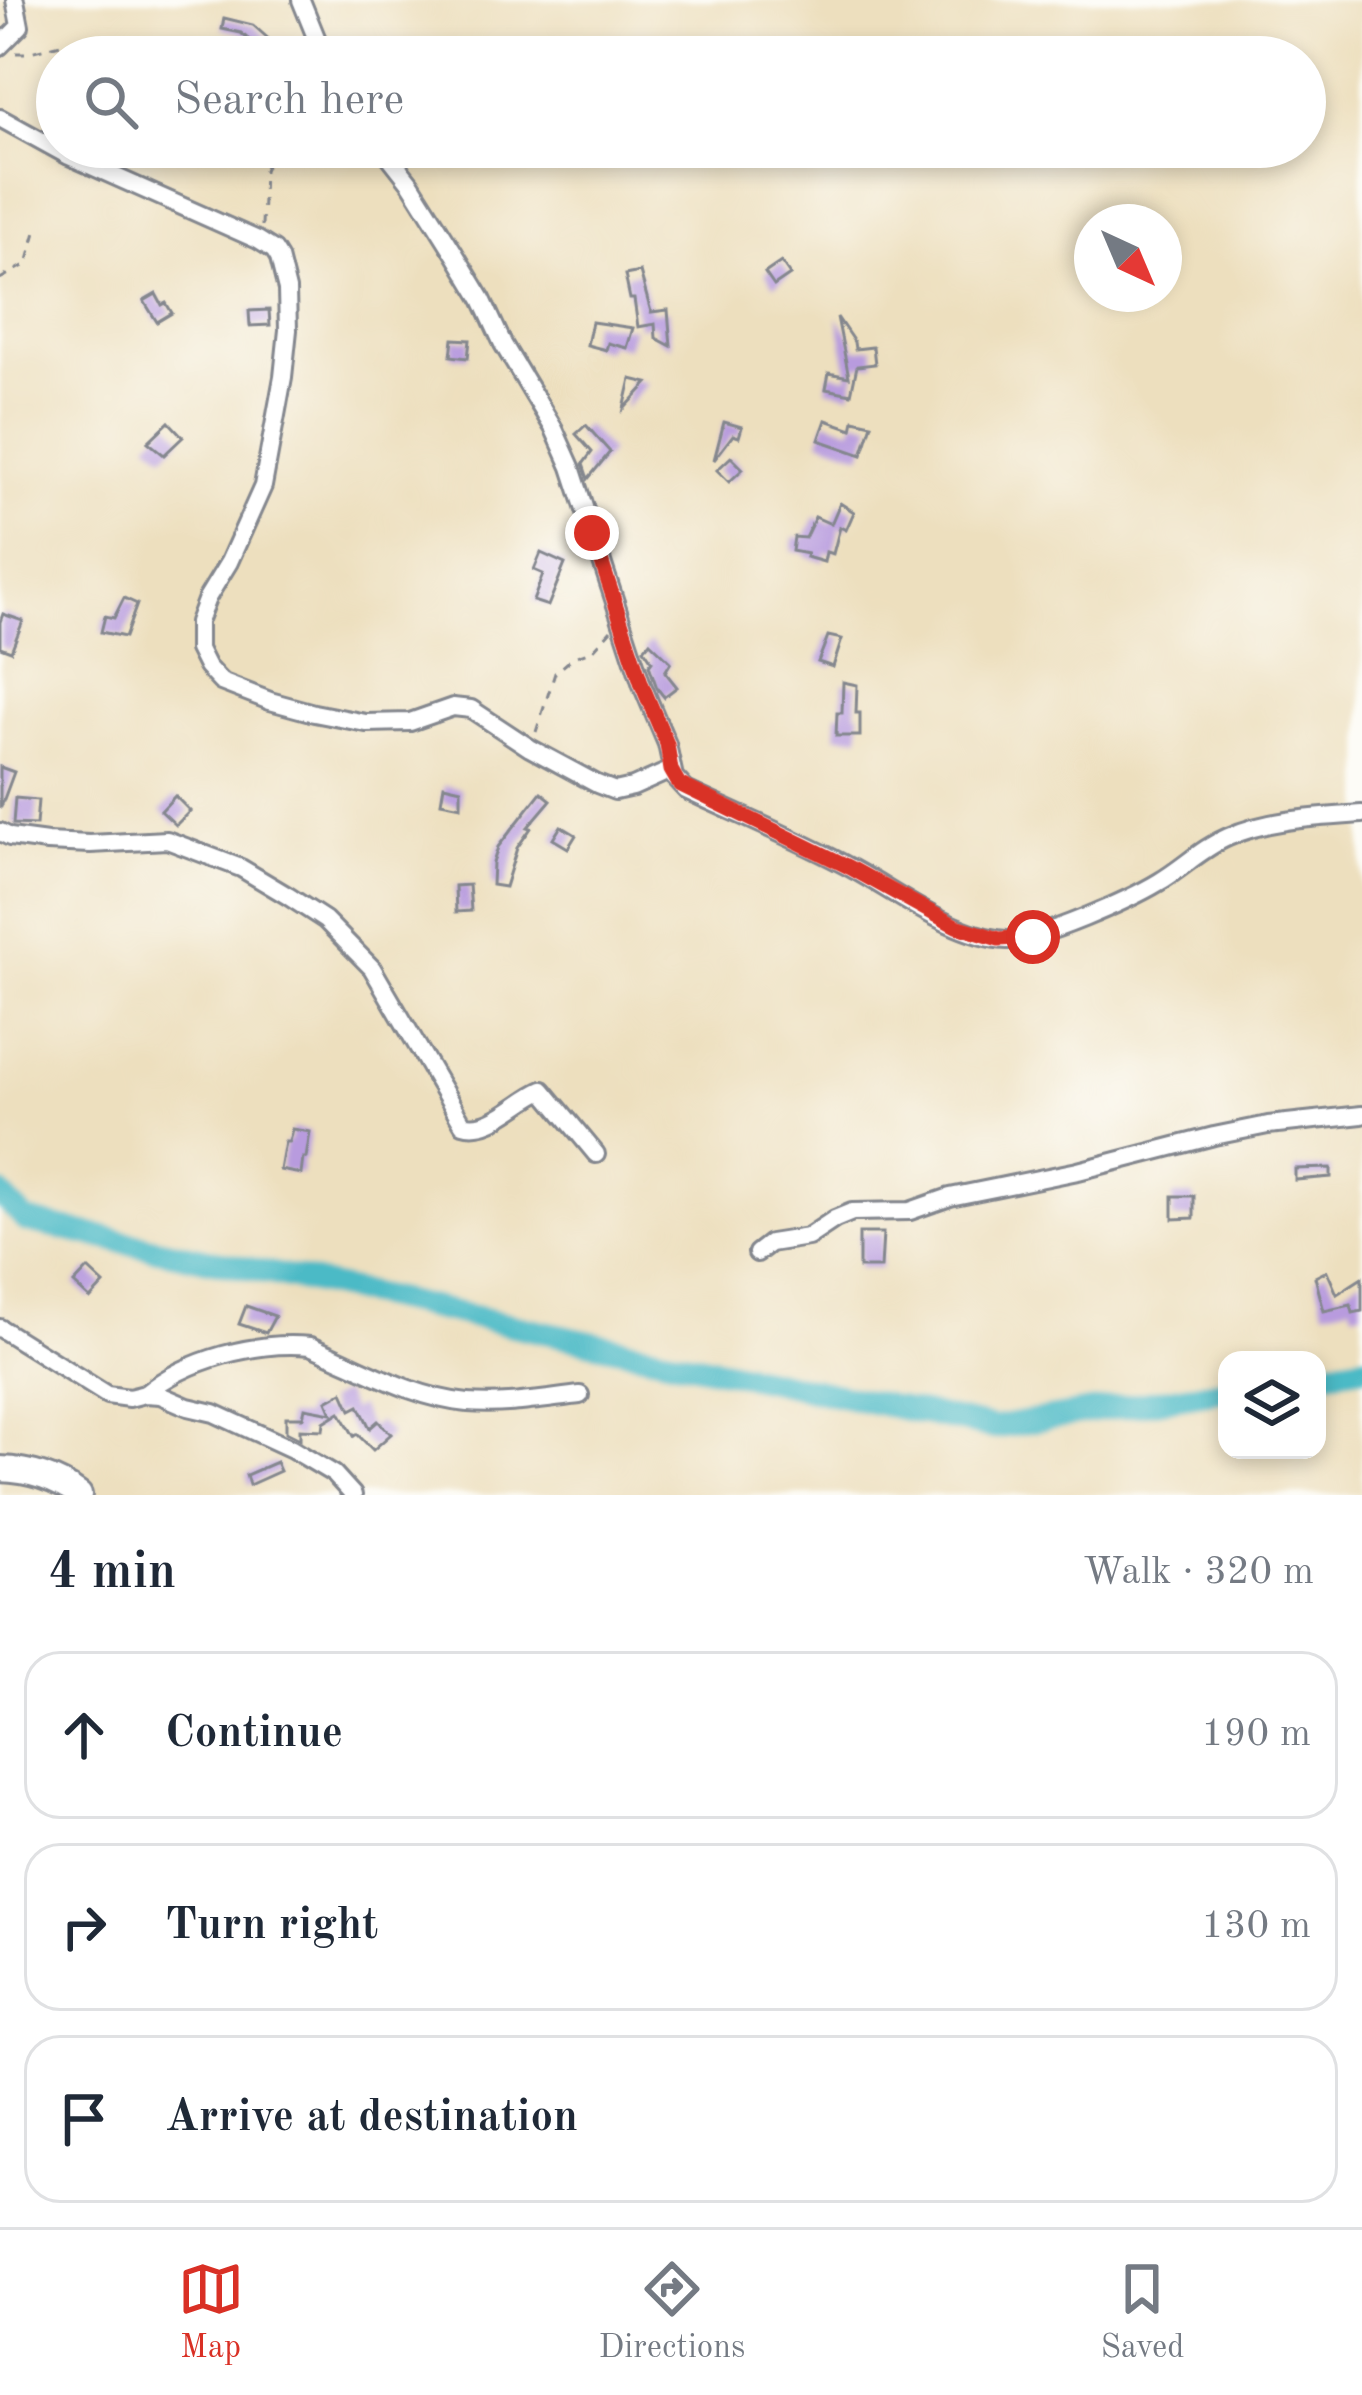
<!DOCTYPE html>
<html lang="en">
<head>
<meta charset="utf-8">
<style>
	:root { --surface:#fff; --page:#f6f6f7; --text:#1f2937; --muted:#747a83; --line:#e0e1e3; --accent:#d93025 }
	body { margin:0; font-family:"Old Standard TT",serif; background:var(--page); color:var(--text) }
	.controls { position:absolute; right:36px; bottom:36px; display:grid; overflow:hidden; border-radius:24px; box-shadow:0 6px 18px #0003 }
	.controls button { width:108px; height:108px; display:grid; place-items:center; padding:0; border:0; border-bottom:3px solid var(--line); background:var(--surface); color:var(--text); font:60px sans-serif }
	.compass { position:absolute; left:1074px; top:204px; width:108px; height:108px; border-radius:50%; background:var(--surface); box-shadow:0 6px 18px #0003; rotate:136deg }
	.stop { position:absolute; width:36px; height:36px; margin:-27px; border:9px solid #d93025; border-radius:50%; background:#fff }
	.stop.end { background:#d93025; border-color:#fff; box-shadow:0 3px 12px #0008 }
	.list { margin:0; padding:0; list-style:none }
	h2 { display:flex; justify-content:space-between; align-items:center; height:156px; margin:0; padding:0 48px; font-size:51px }
	h2 small { font-size:39px; font-weight:400; color:var(--muted) }
	.list li { display:grid; grid-template-columns:78px 1fr auto; gap:36px; align-items:center; box-sizing:border-box; height:168px; margin:0 24px 24px; padding:0 24px; border:3px solid var(--line); border-radius:36px }
	.list b { display:block; font-size:45px; white-space:nowrap }
	.list em { font-size:39px; font-style:normal; color:var(--muted) }
	.icon { flex:none; width:66px; height:66px; fill:none; stroke:currentColor; stroke-width:2; stroke-linecap:round; stroke-linejoin:round }
	.map { position:relative; flex:none; width:1362px; height:1495px; overflow:hidden }
	.search { position:absolute; background:var(--surface); box-shadow:0 6px 18px #0003; left:36px; right:36px; top:36px; height:132px; display:flex; align-items:center; gap:30px; box-sizing:border-box; padding:0 42px; border-radius:66px; color:var(--muted); font-size:45px }
	.sheet { height:732px; background:var(--surface) }
	nav { display:flex; justify-content:space-around; align-items:center; box-sizing:border-box; height:168px; border-top:3px solid var(--line); background:var(--surface); font-size:33px; color:var(--muted) }
	nav a { display:grid; justify-items:center; gap:6px }
	nav .on { color:var(--accent) }
	.map>svg:first-child { display:block }
	.lines { fill:none; stroke-linecap:round; stroke-linejoin:round }
	.river { stroke:#4cbac6; stroke-width:24 }
	.building { fill:#b89bde }
	.street-casing { stroke:#84878e; stroke-width:22 }
	.secondary-casing { stroke:#84878e; stroke-width:30 }
	.path { stroke:#84878e; stroke-width:3; stroke-dasharray:9 9; stroke-linecap:butt }
	.street { stroke:#fff; stroke-width:16 }
	.secondary { stroke:#fff; stroke-width:24 }
	.route { stroke:#d93025; stroke-width:15 }
</style>
</head>
<body>
<div class="map">
<svg width="1362" height="1495" viewBox="0 0 1362 1495">
	<rect width="100%" height="100%" fill="#fdfcf7"/>
	<filter id="ink" filterUnits="userSpaceOnUse"><feTurbulence type="fractalNoise" baseFrequency=".00833" numOctaves="2"/><feDisplacementMap in="SourceGraphic" scale="24" xChannelSelector="R" yChannelSelector="G"/><feConvolveMatrix kernelMatrix="1 2 1 2 8 2 1 2 1" color-interpolation-filters="sRGB"/></filter>
	<filter id="wash" filterUnits="userSpaceOnUse"><feTurbulence type="fractalNoise" baseFrequency=".004" numOctaves="4" result="noise"/><feDisplacementMap in="SourceGraphic" scale="48" xChannelSelector="R" yChannelSelector="G"/><feGaussianBlur stdDeviation="2.7" result="paint"/><feColorMatrix in="noise" values="0 0 0 0 0 0 0 0 0 0 0 0 0 0 0 0 0 1.4 0 .05"/><feComposite in="paint" operator="in"/></filter>
	<g filter="url(#wash)">
		<rect width="100%" height="100%" fill="#eddfbe"/>
		<g class="lines">
			<g class="river">
				<path d="M0 1194 26 1221 993 1428 1227 1389"/>
				<path d="M1317 1373 1362 1366"/>
			</g>
		</g>
		<g id="blocks">
			<g class="building">
				<path d="M224 18 253 25 271 41 262 51 241 33 222 29Z"/>
				<path d="M781 262 790 275 774 286 765 273Z"/>
				<path d="M640 272 651 312 668 310 671 346 656 338 655 324 638 327 634 299H630L625 275Z"/>
				<path d="M156 294 162 305 166 303 172 313 157 322 144 301Z"/>
				<path d="M269 310 270 325 250 326 249 311Z"/>
				<path d="M837 317 854 342 855 349 873 347 875 364 857 366 851 394 826 389 829 373 849 377Z"/>
				<path d="M592 322 633 328 627 348 608 343 606 350 587 345Z"/>
				<path d="M453 339 470 340 468 358 451 356Z"/>
				<path d="M631 379 648 383 624 409Z"/>
				<path d="M826 420 852 429 854 420 872 424 862 455 819 440Z"/>
				<path d="M169 422 183 437 164 455 148 442Z"/>
				<path d="M724 422 742 427 739 437 733 435 714 460Z"/>
				<path d="M586 425 610 452 588 479 583 464 592 452 576 434Z"/>
				<path d="M731 457 743 469 729 482 717 470Z"/>
				<path d="M840 503 854 512 846 530 840 527 833 554 826 552 824 562 806 557 807 554 792 551 794 537 805 538 815 517 831 524Z"/>
				<path d="M541 553 565 564 548 606 533 601 543 574 534 570Z"/>
				<path d="M124 598 137 604 125 637 101 632 105 616 114 618Z"/>
				<path d="M3 614 23 621 11 651 0 647V622Z"/>
				<path d="M828 636 842 639 833 667 818 662Z"/>
				<path d="M650 642 671 662 665 672 677 687 664 697 657 688 649 665 652 661 644 649Z"/>
				<path d="M843 682 857 685 856 713H860V736H836L837 713H842Z"/>
				<path d="M0 767 14 772 1 807H0Z"/>
				<path d="M444 785 461 789V806L441 802Z"/>
				<path d="M541 792 551 800 528 827 531 828 517 848 505 887 492 885 493 863 498 847Z"/>
				<path d="M175 796 190 811 176 825 161 811Z"/>
				<path d="M15 798 38 800 36 825 13 824Z"/>
				<path d="M561 826 576 835 568 848 553 839Z"/>
				<path d="M469 885 471 911 456 912 455 886Z"/>
				<path d="M292 1129 310 1132 306 1158H303L301 1174 280 1170 285 1142H289Z"/>
				<path d="M1331 1168V1177L1295 1180V1169Z"/>
				<path d="M1173 1196H1194V1218L1173 1219Z"/>
				<path d="M859 1233H883L881 1268H859Z"/>
				<path d="M88 1269 104 1284 90 1299 74 1284Z"/>
				<path d="M1327 1271 1337 1294 1362 1278V1311L1353 1313 1351 1305 1324 1311 1315 1277Z"/>
				<path d="M246 1306 275 1316 266 1333 239 1324Z"/>
				<path d="M343 1392 351 1410 359 1406 370 1428 378 1421 391 1434 373 1450 357 1434 354 1436 340 1412 324 1422 323 1430 300 1429V1439L286 1432V1417H303L305 1408 332 1413 327 1401Z"/>
				<path d="M276 1462 280 1471 249 1485 246 1475Z"/>
			</g>
		</g>
	</g>
	<g filter="url(#ink)">
		<use href="#blocks" fill-opacity="0" stroke="#84878e" stroke-width="3"/>
		<g class="lines">
			<defs>
				<g id="street">
					<path d="M301 0 324 57"/>
					<path d="M0 46 20 26 15 0"/>
					<path d="M0 118 69 156 258 240 274 250 279 258 287 290 288 330 283 377 263 486 229 562 207 598 198 622V649L207 667 221 682 270 701 314 713 366 723 410 722 453 707 471 709 530 748 597 784 615 791 633 787 671 770"/>
					<path d="M382 147 411 184 453 251 482 299 503 344 554 429 571 467 642 685 667 744 674 777 686 790C741 816 797 839 851 868 896 892 955 938 1007 940 1038 941 1131 899 1159 882 1183 868 1202 848 1228 837 1269 819 1318 817 1362 814"/>
					<path d="M0 832 10 837 47 842 90 844 167 840 241 868 288 896 325 920 372 968 463 1124C490 1133 519 1100 543 1090L596 1154"/>
					<path d="M757 1253 770 1243 808 1237 835 1219 852 1212 910 1211 950 1197 1078 1171 1214 1136 1268 1125 1362 1115"/>
					<path d="M0 1328 107 1395 129 1398 145 1394 160 1395 188 1407 214 1413 292 1449 334 1474 353 1495"/>
					<path d="M145 1394C187 1359 256 1341 310 1346 361 1367 412 1398 468 1403 505 1406 544 1399 580 1395"/>
				</g>
				<path id="secondary" d="M0 1469C29 1470 56 1478 79 1495"/>
			</defs>
			<use href="#street" class="street-casing"/>
			<use href="#secondary" class="secondary-casing"/>
			<g class="path">
				<path d="M16 53H27L64 43 86 57"/>
				<path d="M262 226 264 170 275 147"/>
				<path d="M0 279 27 264 36 232"/>
				<path d="M536 732 555 673 574 657 593 650 611 630"/>
			</g>
			<use href="#street" class="street"/>
			<use href="#secondary" class="secondary"/>
		</g>
	</g>
	<g class="lines" filter="url(#ink)">
		<path class="route" d="M592 533 642 685 667 744 671 770 679 784 849 867 956 926 999 939 1033 937"/>
	</g>
</svg>
<div class="controls">
<button><svg class="icon" aria-label="layers" viewBox="0 0 24 24"><path d="M12 4l9 5-9 5-9-5zM3 14l9 5 9-5"/></svg></button>
</div>
<svg class="compass" viewBox="-18 -18 36 36"><path d="M0-13l5 13h-10z" fill="#e53935"/><path d="M0 13l5-13h-10z" fill="#747a83"/></svg>
<div class="stop" style="left:1033px;top:937px"></div>
<div class="stop end" style="left:592px;top:533px"></div>
<div class="search"><svg class="icon" aria-label="search" viewBox="0 0 24 24"><circle cx="10" cy="10" r="6"/><path d="M15 15l6 6"/></svg>Search here</div>
</div>
<section class="sheet">
<h2>4 min<small>Walk · 320 m</small></h2>
<ul class="list">
<li><svg class="icon" aria-label="ahead" viewBox="0 0 24 24"><path d="M12 20V5M6 11l6-6 6 6"/></svg><div><b>Continue</b></div><em>190 m</em></li>
<li><svg class="icon" aria-label="right" viewBox="0 0 24 24"><path d="M7 20v-9h11M14 6l5 5-5 5"/></svg><div><b>Turn right</b></div><em>130 m</em></li>
<li><svg class="icon" aria-label="arrive" viewBox="0 0 24 24"><path d="M6 21V4h12l-3 4 3 4H6"/></svg><div><b>Arrive at destination</b></div></li>
</ul>
</section>
<nav>
<a class="on"><svg class="icon" aria-label="map" viewBox="0 0 24 24"><path d="M3 6l6-2 6 2 6-2v14l-6 2-6-2-6 2zM9 4v14M15 6v14"/></svg>Map</a>
<a><svg class="icon" aria-label="directions" viewBox="0 0 24 24"><path d="M12 3l9 9-9 9-9-9zM9 14v-3h6M13 9l2 2-2 2"/></svg>Directions</a>
<a><svg class="icon" aria-label="saved" viewBox="0 0 24 24"><path d="M7 4h10v16l-5-4-5 4z"/></svg>Saved</a>
</nav>
</body>
</html>
